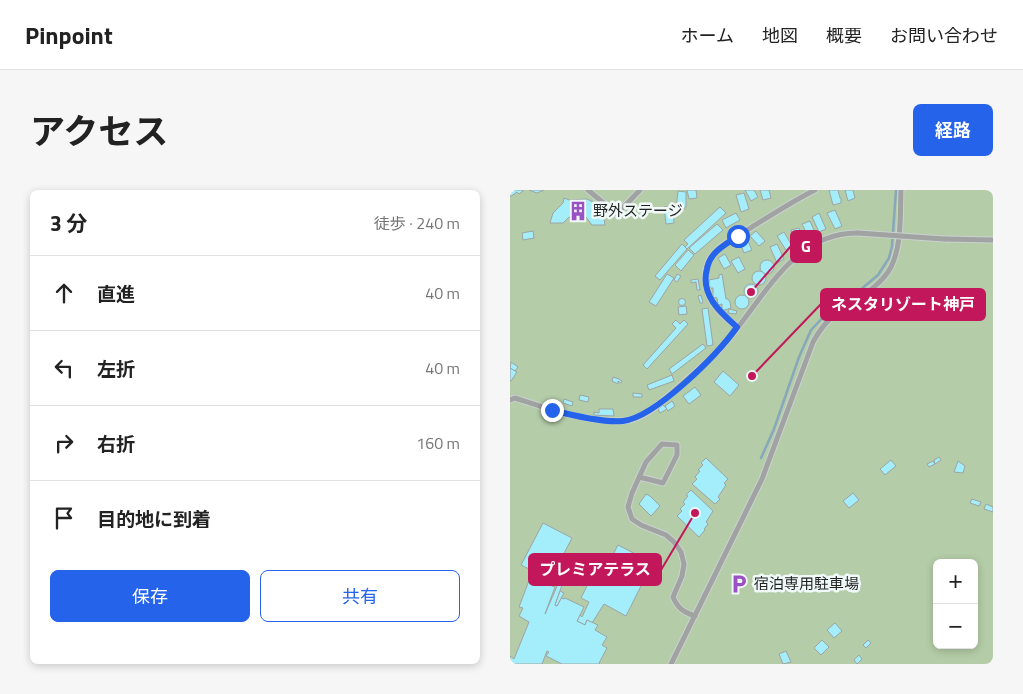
<!DOCTYPE html>
<html lang="ja">
<head>
<meta charset="utf-8">
<style>
	:root { --surface:#fff; --page:#f6f6f6; --text:#222; --muted:#767676; --line:#e0e0e0; --accent:#2563eb }
	body { margin:0; font-family:"Titillium Web","Noto Sans JP",sans-serif; background:var(--page); color:var(--text) }
	.controls { position:absolute; right:15px; bottom:15px; display:grid; overflow:hidden; border-radius:8px; box-shadow:0 2px 8px #0003 }
	.controls button { width:45px; height:45px; display:grid; place-items:center; padding:0; border:0; border-bottom:1px solid var(--line); background:var(--surface); color:var(--text); font:25px sans-serif }
	.stop { position:absolute; width:15px; height:15px; margin:-11px; border:4px solid #2563eb; border-radius:50%; background:#fff }
	.stop.end { background:#2563eb; border-color:#fff; box-shadow:0 1px 5px #0008 }
	.list { margin:0; padding:0; list-style:none }
	h2 { display:flex; justify-content:space-between; align-items:center; height:65px; margin:0; padding:0 20px; font-size:21px }
	h2 small { font-size:16px; font-weight:400; color:var(--muted) }
	.list li { display:grid; grid-template-columns:32px 1fr auto; gap:15px; align-items:center; box-sizing:border-box; height:75px; padding:0 20px; border-top:1px solid var(--line) }
	.list b { display:block; font-size:19px; white-space:nowrap }
	.list em { font-size:16px; font-style:normal; color:var(--muted) }
	.actions { display:flex; gap:10px; padding:15px 20px }
	.actions a { flex:1; padding:11px 0; border:1px solid var(--accent); border-radius:8px; text-align:center; font-size:18px; color:var(--accent) }
	.actions .main { background:var(--accent); color:#fff }
	.icon { flex:none; width:28px; height:28px; fill:none; stroke:currentColor; stroke-width:2; stroke-linecap:round; stroke-linejoin:round }
	.map { position:relative; flex:none; width:483px; height:474px; overflow:hidden; border-radius:8px }
	header { display:flex; align-items:center; gap:30px; box-sizing:border-box; height:70px; padding:0 25px; background:var(--surface); border-bottom:1px solid var(--line) }
	header strong { font-size:24px }
	nav { display:flex; gap:28px; margin-inline-start:auto; font-size:18px }
	.intro { display:flex; align-items:center; justify-content:space-between; box-sizing:border-box; height:120px; padding:0 30px }
	h1 { margin:0; font-size:35px }
	.button { padding:12px 22px; border-radius:8px; background:var(--accent); color:#fff; font-size:18px; font-weight:700 }
	main { display:flex; gap:30px; padding:0 30px }
	aside { flex:1; background:var(--surface); border-radius:8px; box-shadow:0 2px 8px #0003 }
	.map>svg:first-child { display:block }
	.green { fill:#b4cca7; fill-rule:evenodd }
	.lines { fill:none; stroke-linecap:round; stroke-linejoin:round }
	.stream { stroke:#87a7ba; stroke-width:2.5 }
	.building { fill:#a4edfb; stroke:#9ca4a5 }
	.service-casing { stroke:#cad2d1; stroke-width:7 }
	.service { stroke:#a0a3a1; stroke-width:5 }
	.service-bridge-casing { stroke:#cad2d1; stroke-width:7; stroke-linecap:butt }
	.service-bridge { stroke:#a0a3a1; stroke-width:5 }
	.route { stroke:#2563eb; stroke-width:6 }
	.labels { text-anchor:middle; stroke-width:5; stroke-linejoin:round; paint-order:stroke }
	.poi-label { font-size:15px; fill:#1f2221; stroke:#f0f9f8; text-anchor:start }
	.leader { fill:none; stroke:#c2185b; stroke-width:2 }
	.callout-dot { fill:#c2185b; stroke:#f0f9f8; stroke-width:2 }
	.callout { fill:#c2185b; stroke:#c2185b; stroke-width:2 }
	.callout-label { font-size:16px; text-anchor:middle; font-weight:bold; fill:#fff }
</style>
</head>
<body>
<header>
<strong>Pinpoint</strong>
<nav><a>ホーム</a><a>地図</a><a>概要</a><a>お問い合わせ</a></nav>
</header>
<div class="intro"><h1>アクセス</h1><a class="button">経路</a></div>
<main>
<aside>
<h2>3 分<small>徒歩 · 240 m</small></h2>
<ul class="list">
<li><svg class="icon" aria-label="ahead" viewBox="0 0 24 24"><path d="M12 20V5M6 11l6-6 6 6"/></svg><div><b>直進</b></div><em>40 m</em></li>
<li><svg class="icon" aria-label="left" viewBox="0 0 24 24"><path d="M17 20v-9H6M10 6l-5 5 5 5"/></svg><div><b>左折</b></div><em>40 m</em></li>
<li><svg class="icon" aria-label="right" viewBox="0 0 24 24"><path d="M7 20v-9h11M14 6l5 5-5 5"/></svg><div><b>右折</b></div><em>160 m</em></li>
<li><svg class="icon" aria-label="arrive" viewBox="0 0 24 24"><path d="M6 21V4h12l-3 4 3 4H6"/></svg><div><b>目的地に到着</b></div></li>
</ul>
<div class="actions"><a class="main">保存</a><a>共有</a></div>
</aside>
<div class="map">
<svg width="483" height="474" viewBox="0 0 483 474">
	<rect width="100%" height="100%" fill="#f0f9f8"/>
	<path class="green" d="M0 0H483V474H0ZM427 373H464V455H427Z"/>
	<g class="lines">
		<path class="stream" d="M251 268 264 239 289 167 301 140 318 122 349 101 368 85 379 68 382 56 386 0"/>
	</g>
	<g class="building">
		<path d="M0 0H14L9 4 7 2 0 7Z"/>
		<path d="M19 0H34L27 3Z"/>
		<path d="M177 0H186L187 8 179 9Z"/>
		<path d="M235 0H244L248 7 241 11Z"/>
		<path d="M250 0H259L261 8 253 10Z"/>
		<path d="M319 0H328L330 8H331V13L323 15Z"/>
		<path d="M335 0H343L345 8 338 11Z"/>
		<path d="M168 1 176 2V17H174V20L166 19Z"/>
		<path d="M234 3 239 19 231 22 226 5Z"/>
		<path d="M54 8 59 10 77 9 85 13 93 24 95 35H82L76 27 65 24 58 28 53 33H40L43 23 53 13Z"/>
		<path d="M163 16 164 33 156 34 154 17Z"/>
		<path d="M210 17 216 23 177 59 175 57 178 54 174 50Z"/>
		<path d="M325 20 332 36 325 39 317 23Z"/>
		<path d="M226 23 230 30 216 38 212 30Z"/>
		<path d="M309 23 316 39 309 42 302 27Z"/>
		<path d="M300 31 307 47 300 50 292 34Z"/>
		<path d="M207 34 213 40 185 64 179 58Z"/>
		<path d="M289 38 294 54 286 57 281 40Z"/>
		<path d="M23 41 24 48 13 50 12 43Z"/>
		<path d="M246 41 255 51 249 56 240 46Z"/>
		<path d="M274 42 282 56 276 60 267 46Z"/>
		<path d="M236 47 242 60 234 63 229 50Z"/>
		<path d="M172 54 177 59 150 90 145 86Z"/>
		<path d="M267 54 274 69 267 73 260 57Z"/>
		<path d="M178 60 184 65 171 81 165 75Z"/>
		<path d="M215 64 221 75 214 79 208 68Z"/>
		<path d="M229 67 235 79 228 83 221 71Z"/>
		<circle cx="257" cy="77" r="7"/>
		<circle cx="249" cy="88" r="7"/>
		<path d="M157 84 164 88 146 116 139 112Z"/>
		<path d="M167 84 171 86 167 92 164 90Z"/>
		<path d="M212 84 216 109H218L220 112 221 118 215 120H212V114L208 115 207 108 203 107V98H200L199 90 209 88V85Z"/>
		<path d="M188 89 190 100H187L186 92 181 93V90Z"/>
		<circle cx="241" cy="101" r="7"/>
		<path d="M191 105 193 113H190L188 106Z"/>
		<circle cx="232" cy="112" r="7"/>
		<circle cx="172" cy="112" r="3.5"/>
		<path d="M176 116 177 124 169 125 168 117Z"/>
		<path d="M198 118 203 155 197 156 192 119Z"/>
		<path d="M219 119 227 121 226 124 218 123Z"/>
		<path d="M166 130 170 134 174 130 178 134 137 179 133 175 166 138 162 134Z"/>
		<path d="M193 154 196 158 162 184 159 179Z"/>
		<path d="M1 172 8 177 5 181 0 178Z"/>
		<path d="M0 178 7 182 1 191H0Z"/>
		<path d="M213 181 229 195 220 206 204 192Z"/>
		<path d="M162 185 164 191 139 200 137 195Z"/>
		<path d="M103 187 109 189 112 191 111 193 108 191V194L102 191Z"/>
		<path d="M185 197 191 205 179 214 173 206Z"/>
		<path d="M123 203 132 204V207H123Z"/>
		<path d="M70 205 79 207 78 212 69 210Z"/>
		<path d="M54 209 63 212 62 216 53 213Z"/>
		<path d="M162 211 165 216 158 221 155 216Z"/>
		<path d="M153 215 157 219 150 223 148 219Z"/>
		<path d="M89 219H103L104 226 84 225V222L89 223Z"/>
		<path d="M429 267 431 270 425 274 424 270Z"/>
		<path d="M196 268 218 289 214 293 216 295 208 307 210 309 205 314 182 294 187 289 185 287 190 281 188 280 193 275 191 273Z"/>
		<path d="M381 270 386 276 375 285 370 279Z"/>
		<path d="M423 271 425 274 419 277 417 274Z"/>
		<path d="M448 271 455 276 453 283 444 282Z"/>
		<path d="M181 300 203 321 196 332 198 334 194 339 195 340 189 347 167 326 172 321 170 319 175 314 173 312 178 306 176 305Z"/>
		<path d="M343 303 349 310 339 318 333 311Z"/>
		<path d="M136 304 140 306 150 316 141 326 129 314Z"/>
		<path d="M462 309 471 312 469 316 460 313Z"/>
		<path d="M476 314 483 317V322L474 319Z"/>
		<path d="M33 333 62 348 50 371 61 377 52 395 11 375Z"/>
		<path d="M108 355 137 370 134 375 140 378 116 426 94 414 82 433 77 430 75 435 67 431 70 425 72 427 79 412 71 408 84 382 86 383 91 373 97 376Z"/>
		<path d="M68 368 84 377 74 396 62 389 61 391 55 388 63 373H65Z"/>
		<path d="M20 388 45 397 35 424 48 394 52 395 45 415 47 416 51 408 54 409 55 408 74 417 67 431 75 435 77 430 88 435 85 440 97 447 92 455 97 458 89 473 90 474H52L36 466 39 462 37 461 32 474H0V466L4 469 19 432 9 426 13 418 9 417Z"/>
		<path d="M50 401 54 403 47 416 45 415Z"/>
		<path d="M325 433 332 441 324 448 317 440Z"/>
		<path d="M312 450 319 457 311 465 304 458Z"/>
		<path d="M358 450 361 453 356 458 353 455Z"/>
		<path d="M276 461 281 472 273 474 269 464Z"/>
		<path d="M349 465 352 469 347 474 344 470Z"/>
	</g>
	<g class="lines">
		<defs>
			<g id="service">
				<path d="M78 0 107 24 130 0"/>
				<path d="M434 49 483 50"/>
				<path d="M227 137C221 132 213 126 207 119 195 103 190 80 204 63 214 52 230 45 242 37 263 24 283 11 305 0"/>
				<path d="M0 210 5 208C39 219 75 232 112 231 132 230 150 214 164 201 182 185 201 170 216 152 253 110 283 42 348 43"/>
				<path d="M129 287 153 293 167 265V255L152 254 136 272 122 303 118 317 122 329 131 335 156 345 164 352 171 362 174 374 172 386 163 407C168 419 174 422 185 426"/>
				<path d="M161 474 252 289 303 152C308 143 314 134 322 127 340 111 369 100 381 77 392 55 390 24 391 0"/>
			</g>
		</defs>
		<use href="#service" class="service-casing"/>
		<use href="#service" class="service"/>
		<defs>
			<path id="service-bridge" d="M348 43 434 49"/>
		</defs>
		<use href="#service-bridge" class="service-bridge-casing"/>
		<use href="#service-bridge" class="service-bridge"/>
	</g>
	<g class="lines">
		<path class="route" d="M42 220C61 225 93 233 113 231 146 227 208 164 227 137 210 122 190 105 197 79 198 73 202 66 206 62 213 55 221 51 228 46"/>
	</g>
	<defs>
		<symbol id="building-bare" viewBox="-9 -9 18 18"><path d="M-4-6H4V6H1V3H-1V6H-4ZM-2.5-4.3h1.7v1.8h-1.7ZM.8-4.3h1.7v1.8H.8ZM-2.5-1h1.7V.8h-1.7ZM.8-1h1.7V.8H.8Z" fill="#9a51c4" stroke="#f0f9f8" stroke-width="2.5" paint-order="stroke"/></symbol>
		<symbol id="parking-bare" viewBox="-9 -9 18 18"><path d="M-3.5-5.5H1a3.5 3.5 0 0 1 0 7H-1V5.5H-3.5ZM-1-3.4V-.6H.8a1.4 1.4 0 0 0 0-2.8Z" fill="#9a51c4" stroke="#f0f9f8" stroke-width="2.5" paint-order="stroke"/></symbol>
	</defs>
	<g fill-rule="evenodd">
		<use href="#building-bare" x="54" y="7" width="28" height="28"/>
		<use href="#parking-bare" x="215" y="380" width="28" height="28"/>
	</g>
	<g class="labels">
		<g class="poi-label">
			<text x="83" y="26">野外ステージ</text>
			<text x="244" y="399">宿泊専用駐車場</text>
		</g>
	</g>
	<path class="leader" d="M241 102L281 56M242 186L311 114M185 323L151 380"/>
	<g class="callout-dot">
		<circle cx="241" cy="102" r="5"/>
		<circle cx="242" cy="186" r="5"/>
		<circle cx="185" cy="323" r="5"/>
	</g>
	<g class="callout">
		<rect x="281" y="41" width="30" height="31" rx="5"/>
		<rect x="311" y="99" width="164" height="31" rx="5"/>
		<rect x="19" y="364" width="132" height="31" rx="5"/>
	</g>
	<g class="callout-label">
		<text x="296" y="62">G</text>
		<text x="393" y="120">ネスタリゾート神戸</text>
		<text x="85" y="385">プレミアテラス</text>
	</g>
</svg>
<div class="controls">
<button>+</button>
<button>−</button>
</div>
<div class="stop" style="left:228px;top:46px"></div>
<div class="stop end" style="left:42px;top:220px"></div>
</div>
</main>
</body>
</html>
